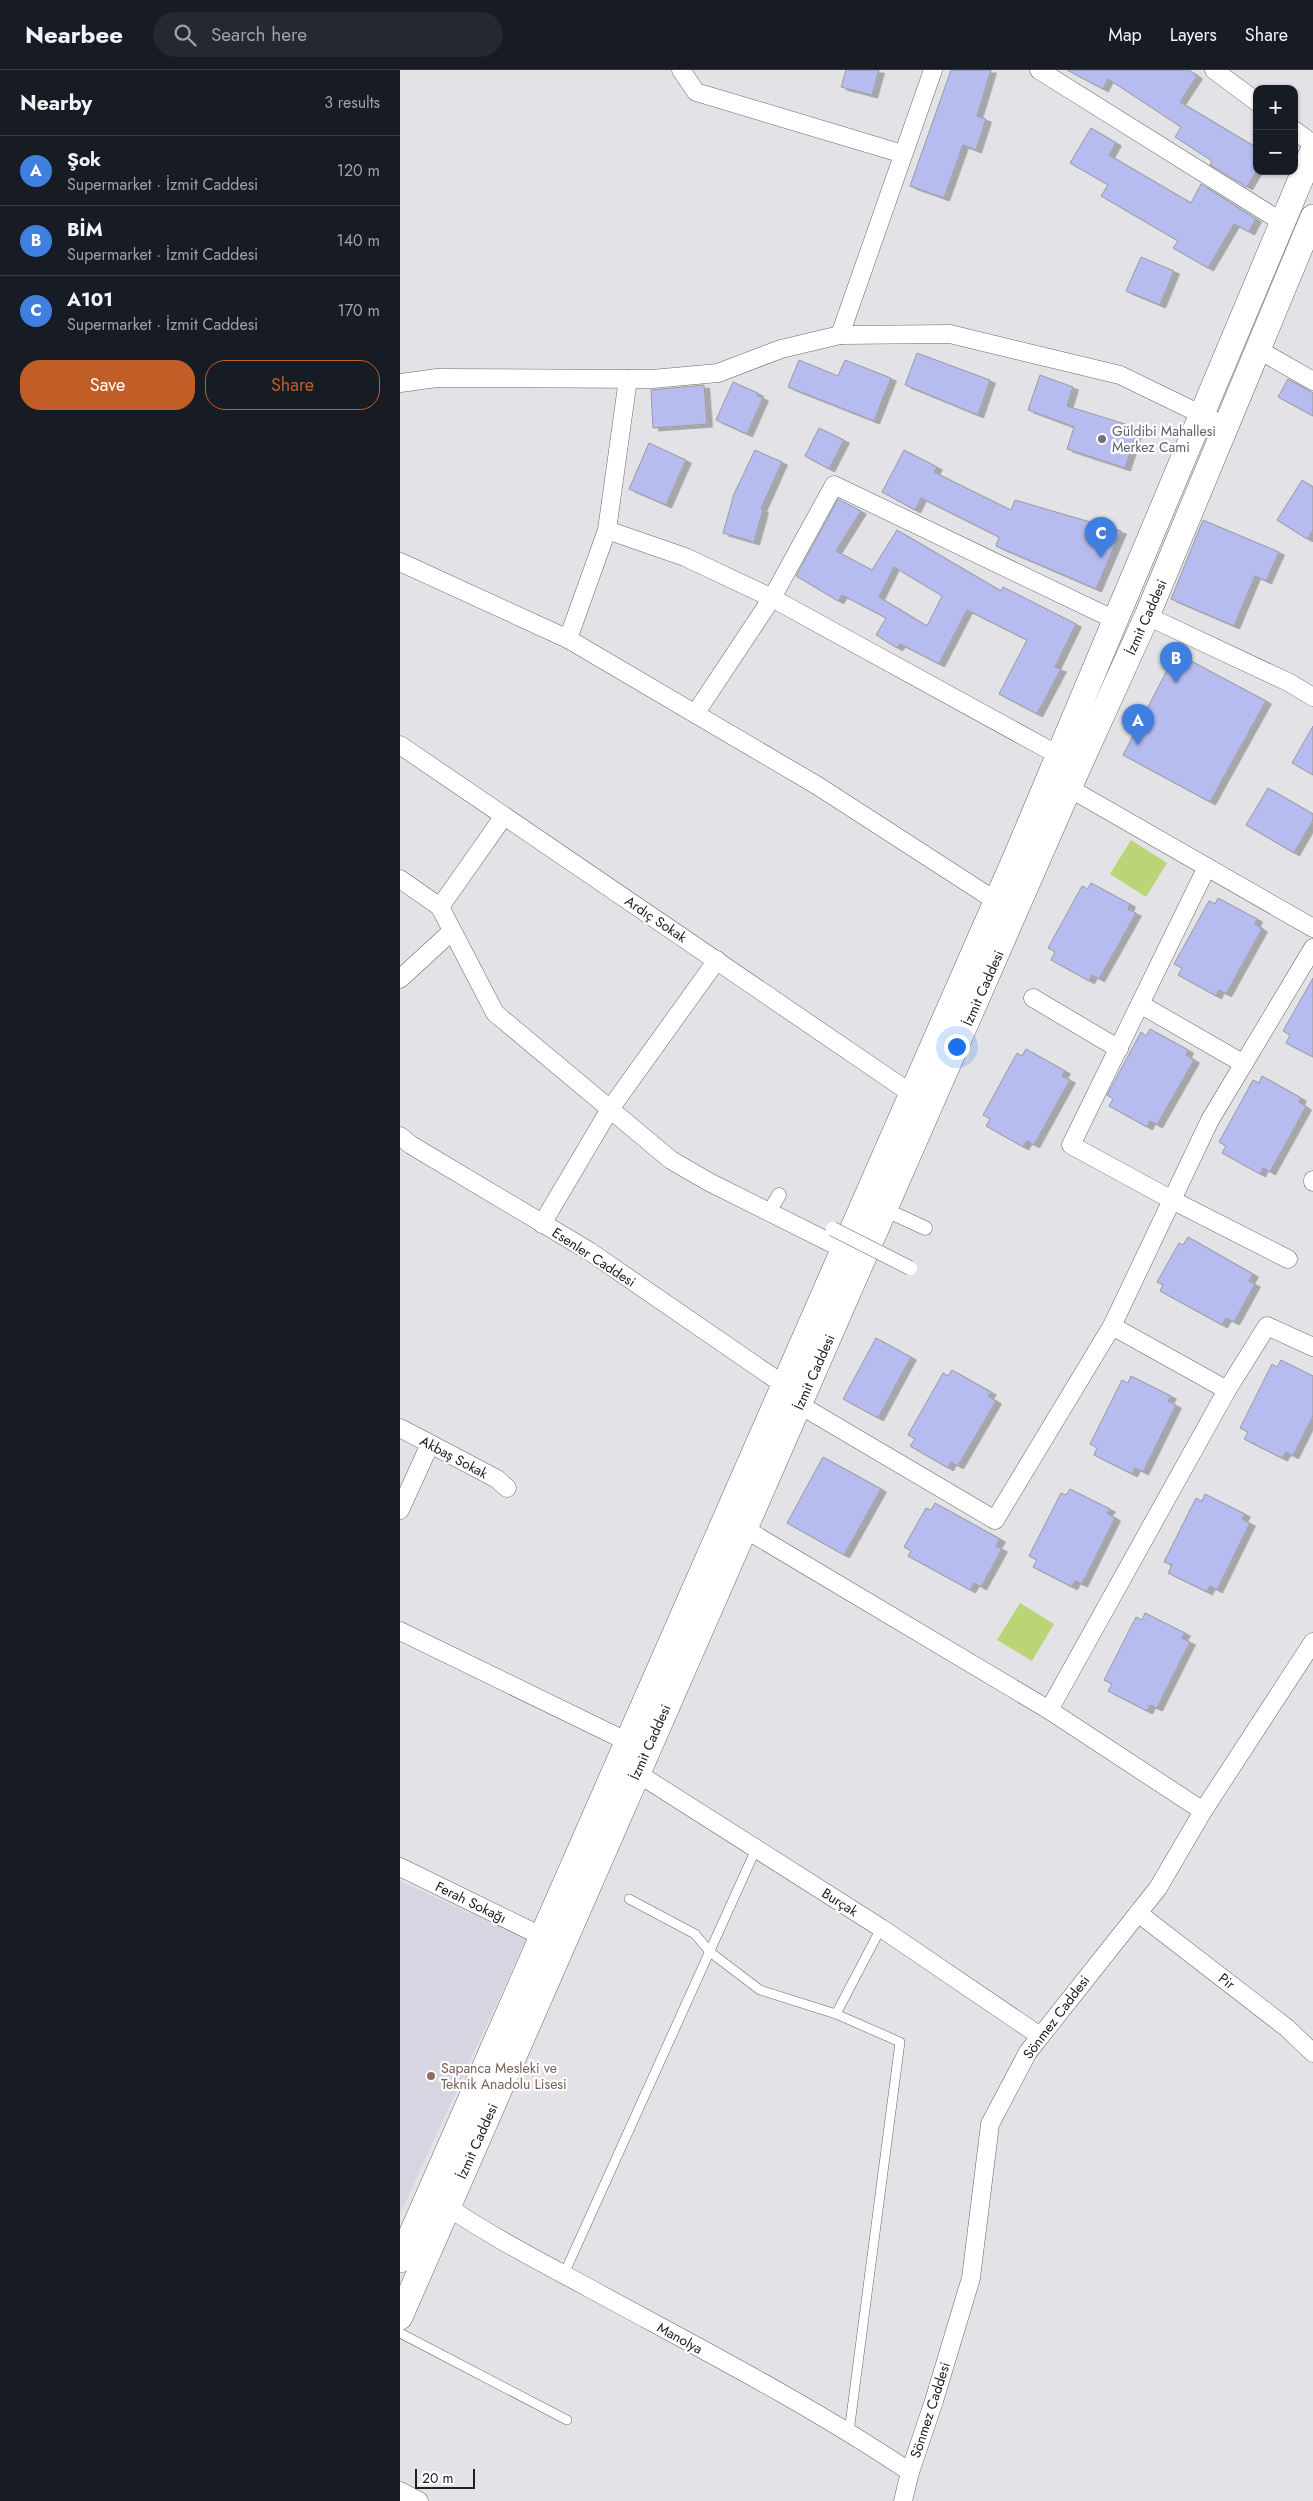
<!DOCTYPE html>
<html lang="en">
<head>
<meta charset="utf-8">
<style>
	:root { --surface:#171b24; --page:#242831; --text:#f1f3f6; --muted:#9ea1a6; --line:#363941; --accent:#c15e27 }
	body { margin:0; font-family:Jost,sans-serif; background:var(--page); color:var(--text) }
	.controls { position:absolute; right:15px; top:15px; display:grid; overflow:hidden; border-radius:10px; box-shadow:0 1px 4px #0004 }
	.controls button { width:45px; height:45px; display:grid; place-items:center; padding:0; border:0; border-bottom:1px solid var(--line); background:var(--surface); color:var(--text); font:25px sans-serif }
	.scale { position:absolute; left:15px; bottom:12px; width:60px; box-sizing:border-box; padding-left:5px; border:2px solid #202022; border-top:0; font-size:14px; line-height:18px; white-space:nowrap; color:#202022; -webkit-text-stroke:4px #fff; paint-order:stroke }
	.you { position:absolute; left:556px; top:976px; width:18px; height:18px; margin:-12px; border:4px solid #fff; border-radius:50%; background:#1a73e8; box-shadow:0 0 0 8px #1a73e833 }
	.badge { display:grid; place-items:center; width:32px; height:32px; border-radius:50%; background:var(--accent); color:#fff; font-size:16px; font-weight:700 }
	.pin { position:absolute; translate:-50% -41px; filter:drop-shadow(0 1px 2px #0008) }
	.pin::after { content:''; position:absolute; top:26px; width:18px; height:15px; background:inherit; clip-path:polygon(0 0,100% 0,50% 100%) }
	.list { margin:0; padding:0; list-style:none }
	h2 { display:flex; justify-content:space-between; align-items:center; height:65px; margin:0; padding:0 20px; font-size:21px }
	h2 small { font-size:16px; font-weight:400; color:var(--muted) }
	.list li { display:grid; grid-template-columns:32px 1fr auto; gap:15px; align-items:center; box-sizing:border-box; height:70px; padding:0 20px; border-top:1px solid var(--line) }
	.list b { display:block; font-size:19px; white-space:nowrap }
	.list p { margin:0; font-size:16px; white-space:nowrap; color:var(--muted) }
	.list em { font-size:16px; font-style:normal; color:var(--muted) }
	.actions { display:flex; gap:10px; padding:15px 20px }
	.actions a { flex:1; padding:11px 0; border:1px solid var(--accent); border-radius:20px; text-align:center; font-size:18px; color:var(--accent) }
	.actions .main { background:var(--accent); color:#fff }
	.icon { flex:none; width:28px; height:28px; fill:none; stroke:currentColor; stroke-width:2; stroke-linecap:round; stroke-linejoin:round }
	.map { position:relative; flex:none; width:913px; height:2431px; overflow:hidden }
	header { display:flex; align-items:center; gap:30px; box-sizing:border-box; height:70px; padding:0 25px; background:var(--surface); border-bottom:1px solid var(--line) }
	header strong { font-size:24px }
	nav { display:flex; gap:28px; margin-inline-start:auto; font-size:18px }
	.search { width:350px; height:45px; background:var(--page); display:flex; align-items:center; gap:12px; box-sizing:border-box; padding:0 18px; border-radius:28px; color:var(--muted); font-size:19px }
	main { display:flex }
	aside { flex:1; background:var(--surface) }
	.map>svg:first-child { display:block }
	.built { fill:#d5d6e1 }
	.green { fill:#bbd475 }
	.building { fill:#b6bcf0; stroke:#9a9a9e; fill-rule:evenodd; filter:url(#shadow) }
	.lines { fill:none; stroke-linecap:round; stroke-linejoin:round }
	.service-casing { stroke:#68686c; stroke-width:10 }
	.pedestrian-casing { stroke:#68686c; stroke-width:15 }
	.minor-casing { stroke:#68686c; stroke-width:19 }
	.secondary-casing { stroke:#68686c; stroke-width:26 }
	.service { stroke:#fff; stroke-width:9 }
	.pedestrian { stroke:#fff; stroke-width:14 }
	.minor { stroke:#fff; stroke-width:18 }
	.secondary { stroke:#fff; stroke-width:25 }
	.pedestrian-bridge-casing { stroke:#68686c; stroke-width:15; stroke-linecap:butt }
	.pedestrian-bridge { stroke:#fff; stroke-width:14 }
	.worship-dot { fill:#6b7280; stroke:#fff; stroke-width:2 }
	.education-dot { fill:#8d6e63; stroke:#fff; stroke-width:2 }
	.labels { text-anchor:middle; stroke-width:4.5; stroke-linejoin:round; paint-order:stroke }
	.worship-label { font-size:14px; fill:#5b616d; stroke:#fff; text-anchor:start }
	.street-label { font-size:14px; fill:#202022; stroke:#fff }
	.education-label { font-size:14px; fill:#785e54; stroke:#fff; text-anchor:start }
</style>
</head>
<body>
<header>
<strong>Nearbee</strong>
<div class="search"><svg class="icon" aria-label="search" viewBox="0 0 24 24"><circle cx="10" cy="10" r="6"/><path d="M15 15l6 6"/></svg>Search here</div>
<nav><a>Map</a><a>Layers</a><a>Share</a></nav>
</header>
<main>
<aside>
<h2>Nearby<small>3 results</small></h2>
<ul class="list">
<li><span class="badge" style="background:#3f7fe0">A</span><div><b>Şok</b><p>Supermarket · İzmit Caddesi</p></div><em>120 m</em></li>
<li><span class="badge" style="background:#3f7fe0">B</span><div><b>BİM</b><p>Supermarket · İzmit Caddesi</p></div><em>140 m</em></li>
<li><span class="badge" style="background:#3f7fe0">C</span><div><b>A101</b><p>Supermarket · İzmit Caddesi</p></div><em>170 m</em></li>
</ul>
<div class="actions"><a class="main">Save</a><a>Share</a></div>
</aside>
<div class="map">
<svg width="913" height="2431" viewBox="0 0 913 2431">
	<defs>
		<filter id="shadow"><feDropShadow dx="5.5" dy="3" stdDeviation="0" flood-color="#0004"/></filter>
	</defs>
	<rect width="100%" height="100%" fill="#e3e3e7"/>
	<path class="built" d="M0 1811 126 1869 0 2144Z"/>
	<g class="green">
		<path d="M731 770 767 793 746 827 710 804Z"/>
		<path d="M620 1533 654 1554 632 1591 597 1570Z"/>
	</g>
	<g class="building">
		<path d="M446 0H479L472 25 441 17Z"/>
		<path d="M551 0H591L577 46 586 49 576 80 563 75 544 128 510 116Z"/>
		<path d="M667 0H789L797 6 780 32 857 78V100L847 117 810 95 812 91 775 67 781 57 708 9 703 19Z"/>
		<path d="M691 58 716 73 709 85 791 133 801 114 856 149 849 162 834 154 808 198 773 178 778 171 701 126 708 115 670 93Z"/>
		<path d="M741 187 774 201 760 235 726 221Z"/>
		<path d="M517 283 590 310 578 345 505 315Z"/>
		<path d="M399 290 438 306 445 290 491 308 474 351 388 317Z"/>
		<path d="M640 305 673 317 667 336 738 358 725 398 667 379 674 357 628 340Z"/>
		<path d="M888 309 913 323V346L878 327Z"/>
		<path d="M333 312 358 323 357 325 363 328 347 364 316 350Z"/>
		<path d="M304 315 307 354 253 358 251 320Z"/>
		<path d="M419 358 444 370 429 399 405 386Z"/>
		<path d="M249 373 286 390 266 435 229 419Z"/>
		<path d="M355 380 382 392 361 439 363 440 354 472 323 463 334 424Z"/>
		<path d="M504 380 537 397 534 402 611 440 615 430 721 461 696 519 596 476 599 467 521 428 515 440 482 422Z"/>
		<path d="M902 410 913 417V460L907 469 877 450Z"/>
		<path d="M438 429 461 441 436 481 472 500 497 460 601 521 603 517 676 554 655 597 661 599 637 644 599 624 627 570 567 540 539 594 500 574 497 578 476 565 486 548 442 525 438 531 396 506ZM494 497 542 526 527 556 479 527Z"/>
		<path d="M803 450 879 482 866 511 855 506 834 556 771 529Z"/>
		<path d="M776 583 866 631 810 732 723 685Z"/>
		<path d="M913 656V705L892 693Z"/>
		<path d="M868 718 913 744V750L894 783 846 755Z"/>
		<path d="M691 813 730 834 728 839 736 843 699 909 692 905 689 911 651 890 655 882 648 878 682 816 688 819Z"/>
		<path d="M818 828 857 849 855 854 862 859 826 924 819 920 816 926 778 905 782 898 774 894 809 831 815 834Z"/>
		<path d="M913 908V987L886 973 890 965 883 961Z"/>
		<path d="M750 959 788 980 786 985 794 990 757 1055 750 1051 747 1057 709 1036 713 1029 707 1025 741 962 746 966Z"/>
		<path d="M626 979 665 1001 662 1006 670 1010 634 1075 627 1071 623 1077 586 1056 590 1049 583 1045 617 983 622 986Z"/>
		<path d="M862 1006 901 1028 899 1032 906 1037 870 1102 863 1098 860 1104 822 1083 826 1076 819 1072 853 1010 859 1013Z"/>
		<path d="M788 1167 853 1204 849 1211 855 1214 834 1252 826 1248 822 1255 760 1221 763 1215 757 1212 779 1173 783 1175Z"/>
		<path d="M476 1268 511 1287 478 1348 443 1329Z"/>
		<path d="M881 1290 913 1306V1346L893 1386 886 1382 882 1388 844 1369 848 1362 840 1358 872 1294 877 1297Z"/>
		<path d="M552 1300 591 1322 588 1326 596 1331 558 1396 551 1392 548 1398 510 1376 515 1369 508 1365 543 1303 548 1306Z"/>
		<path d="M731 1306 771 1326 768 1331 776 1335 743 1402 735 1398 732 1404 694 1385 697 1378 690 1374 722 1310 728 1313Z"/>
		<path d="M423 1387 481 1419 444 1485 387 1453Z"/>
		<path d="M670 1419 710 1439 707 1443 715 1448 682 1514 675 1511 672 1517 633 1497 637 1490 629 1486 661 1423 666 1425Z"/>
		<path d="M805 1424 845 1444 842 1449 850 1453 817 1520 810 1516 807 1522 768 1503 772 1495 764 1492 796 1428 802 1431Z"/>
		<path d="M535 1433 600 1469 596 1476 602 1479 581 1517 574 1513 570 1520 508 1486 511 1481 504 1477 526 1438 531 1440Z"/>
		<path d="M745 1543 785 1563 782 1568 790 1572 757 1638 750 1635 747 1641 708 1621 712 1614 704 1610 736 1547 742 1550Z"/>
	</g>
	<g class="lines">
		<defs>
			<g id="service">
				<path d="M229 1829 295 1864 310 1882 360 1920 436 1944"/>
				<path d="M164 2204 356 1779"/>
				<path d="M0 2263 167 2350"/>
				<path d="M449 2362 500 1972 436 1944 481 1858"/>
			</g>
			<g id="pedestrian">
				<path d="M486 1140 525 1158"/>
				<path d="M369 1142 379 1125"/>
			</g>
			<g id="minor">
				<path d="M281 0 296 22 503 84"/>
				<path d="M639 0 882 152"/>
				<path d="M814 0 857 32"/>
				<path d="M894 60 913 74"/>
				<path d="M440 265 533 0"/>
				<path d="M859 280 913 311"/>
				<path d="M0 313 37 308 252 309 318 303 381 279 440 265 550 264 720 305 827 357"/>
				<path d="M207 460 285 487 372 528 658 685"/>
				<path d="M0 492 168 569 418 716 596 831"/>
				<path d="M747 546 890 613 913 627"/>
				<path d="M168 569 207 460 228 309"/>
				<path d="M295 644 372 528 434 415 715 550"/>
				<path d="M0 675 512 1024"/>
				<path d="M669 718 913 858"/>
				<path d="M807 797 671 1075 772 1130 888 1189"/>
				<path d="M0 809 40 837 95 943 271 1090 309 1112 443 1179"/>
				<path d="M40 837 104 746"/>
				<path d="M0 909 52 861"/>
				<path d="M633 928 719 979"/>
				<path d="M740 934 844 994"/>
				<path d="M0 1066 11 1075 189 1181 384 1315"/>
				<path d="M913 1110V1112"/>
				<path d="M142 1154 210 1039 317 890"/>
				<path d="M827 1320 867 1256 913 1277"/>
				<path d="M400 1335 595 1450 712 1256 810 1050 913 878"/>
				<path d="M0 1358 97 1409 107 1418"/>
				<path d="M0 1440 30 1374"/>
				<path d="M345 1459 649 1640 803 1741"/>
				<path d="M0 1561 226 1671"/>
				<path d="M649 1640 827 1320 712 1256"/>
				<path d="M237 1703 481 1858 640 1966"/>
				<path d="M0 1797 141 1866"/>
				<path d="M738 1843 887 1958 913 1983"/>
				<path d="M48 2137C92 2167 141 2192 189 2218 297 2277 407 2333 510 2402"/>
				<path d="M0 2421 19 2431"/>
				<path d="M503 2431 510 2402 534 2331 571 2208 590 2054 628 1982 758 1818 803 1741 913 1572"/>
			</g>
			<g id="secondary">
				<path d="M0 2190 617 784 913 80"/>
				<path d="M0 2247 669 718 747 546 913 147"/>
			</g>
		</defs>
		<use href="#service" class="service-casing"/>
		<use href="#pedestrian" class="pedestrian-casing"/>
		<use href="#minor" class="minor-casing"/>
		<use href="#secondary" class="secondary-casing"/>
		<use href="#service" class="service"/>
		<use href="#pedestrian" class="pedestrian"/>
		<use href="#minor" class="minor"/>
		<use href="#secondary" class="secondary"/>
		<defs>
			<path id="pedestrian-bridge" d="M433 1159 510 1198"/>
		</defs>
		<use href="#pedestrian-bridge" class="pedestrian-bridge-casing"/>
		<use href="#pedestrian-bridge" class="pedestrian-bridge"/>
	</g>
	<circle class="worship-dot" cx="702" cy="369" r="5"/>
	<circle class="education-dot" cx="31" cy="2006" r="5"/>
	<g class="labels">
		<g class="worship-label">
			<text x="712" y="366">Güldibi Mahallesi<tspan x="712" dy="16">Merkez Cami</tspan></text>
		</g>
		<g class="street-label">
			<text transform="translate(746 547) rotate(-66)" y="5">İzmit Caddesi</text>
			<text transform="translate(256 849) rotate(34)" y="5">Ardıç Sokak</text>
			<text transform="translate(583 918) rotate(-66)" y="5">İzmit Caddesi</text>
			<text transform="translate(194 1187) rotate(33)" y="5">Esenler Caddesi</text>
			<text transform="translate(414 1302) rotate(-66)" y="5">İzmit Caddesi</text>
			<text transform="translate(54 1387) rotate(28)" y="5">Akbaş Sokak</text>
			<text transform="translate(250 1672) rotate(-66)" y="5">İzmit Caddesi</text>
			<text transform="translate(71 1832) rotate(26)" y="5">Ferah Sokağı</text>
			<text transform="translate(440 1832) rotate(32)" y="5">Burçak</text>
			<text transform="translate(827 1911) rotate(38)" y="5">Pir</text>
			<text transform="translate(656 1947) rotate(-53)" y="5">Sönmez Caddesi</text>
			<text transform="translate(77 2071) rotate(-66)" y="5">İzmit Caddesi</text>
			<text transform="translate(280 2268) rotate(29)" y="5">Manolya</text>
			<text transform="translate(530 2340) rotate(-72)" y="5">Sönmez Caddesi</text>
		</g>
		<g class="education-label">
			<text x="41" y="2003">Sapanca Mesleki ve<tspan x="41" dy="16">Teknik Anadolu Lisesi</tspan></text>
		</g>
	</g>
</svg>
<div class="controls">
<button>+</button>
<button>−</button>
</div>
<div class="scale">20 m</div>
<div class="you"></div>
<div class="pin badge" style="left:738px;top:675px;background:#3f7fe0">A</div>
<div class="pin badge" style="left:776px;top:613px;background:#3f7fe0">B</div>
<div class="pin badge" style="left:701px;top:488px;background:#3f7fe0">C</div>
</div>
</main>
</body>
</html>
